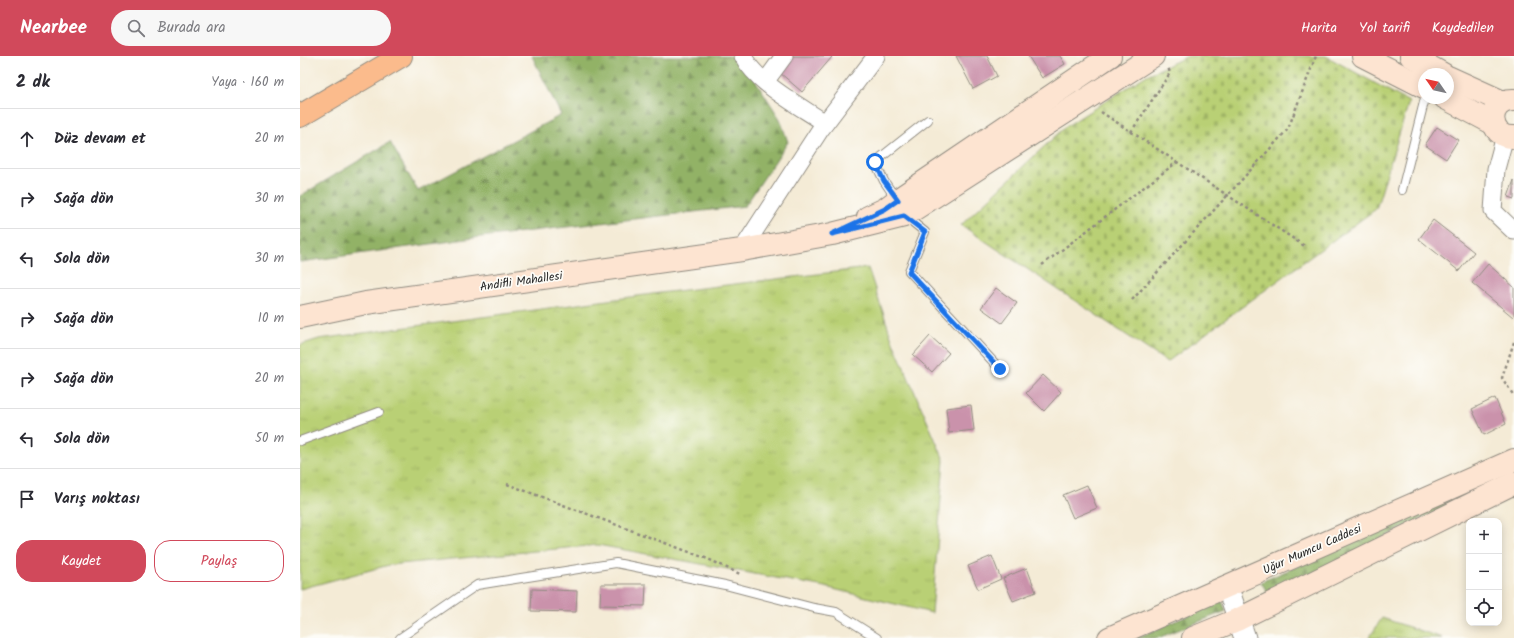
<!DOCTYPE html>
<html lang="tr">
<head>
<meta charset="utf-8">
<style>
	:root { --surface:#fff; --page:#f7f7f7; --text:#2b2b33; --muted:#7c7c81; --line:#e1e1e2; --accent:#d1495b }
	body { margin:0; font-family:Kalam,sans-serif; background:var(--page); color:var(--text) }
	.controls { position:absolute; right:12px; bottom:12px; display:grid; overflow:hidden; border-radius:8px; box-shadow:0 2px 10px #0003 }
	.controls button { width:36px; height:36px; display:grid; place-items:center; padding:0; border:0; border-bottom:1px solid var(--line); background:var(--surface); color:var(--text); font:20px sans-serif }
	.compass { position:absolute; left:1118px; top:12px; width:36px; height:36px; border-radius:50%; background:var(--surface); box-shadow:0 2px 10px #0003; rotate:304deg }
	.stop { position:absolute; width:12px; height:12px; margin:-9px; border:3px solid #1a73e8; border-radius:50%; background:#fff }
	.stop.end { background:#1a73e8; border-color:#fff; box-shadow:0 1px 4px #0008 }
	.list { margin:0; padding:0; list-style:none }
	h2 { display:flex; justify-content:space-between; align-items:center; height:52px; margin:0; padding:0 16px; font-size:17px }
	h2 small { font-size:13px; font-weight:400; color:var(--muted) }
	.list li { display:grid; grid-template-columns:26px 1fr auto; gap:12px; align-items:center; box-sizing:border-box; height:60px; padding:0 16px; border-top:1px solid var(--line) }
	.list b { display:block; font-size:15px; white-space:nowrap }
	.list em { font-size:13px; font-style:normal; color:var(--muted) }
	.actions { display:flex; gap:8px; padding:12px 16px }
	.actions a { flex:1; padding:9px 0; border:1px solid var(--accent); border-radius:16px; text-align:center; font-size:14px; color:var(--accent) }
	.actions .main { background:var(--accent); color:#fff }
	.icon { flex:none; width:22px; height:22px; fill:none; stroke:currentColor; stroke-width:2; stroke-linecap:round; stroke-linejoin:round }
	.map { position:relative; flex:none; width:1214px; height:582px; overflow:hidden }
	header { display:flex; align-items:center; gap:24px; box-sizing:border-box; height:56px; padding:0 20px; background:var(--accent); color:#fff }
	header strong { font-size:19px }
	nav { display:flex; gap:22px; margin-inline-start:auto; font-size:14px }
	.search { width:280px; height:36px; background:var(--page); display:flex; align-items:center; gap:10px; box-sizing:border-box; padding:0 14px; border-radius:22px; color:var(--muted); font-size:15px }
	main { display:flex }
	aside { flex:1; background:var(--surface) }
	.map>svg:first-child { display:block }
	.grass { fill:url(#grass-tufts); stroke:#727e50 }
	.forest { fill:url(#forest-firs); stroke:#5e6e48 }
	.cemetery { fill:url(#cemetery-stones); stroke:#727e50 }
	.building { fill:#ca92ab }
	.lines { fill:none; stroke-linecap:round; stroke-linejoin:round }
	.service-casing { stroke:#908b80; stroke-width:10 }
	.minor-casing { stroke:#908b80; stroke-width:19 }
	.tertiary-casing { stroke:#908b80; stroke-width:23 }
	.secondary-casing { stroke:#908b80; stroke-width:24 }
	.trunk-casing { stroke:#908b80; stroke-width:24 }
	.path { stroke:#908b80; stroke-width:2.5; stroke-dasharray:3 3; stroke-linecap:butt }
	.service { stroke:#fff; stroke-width:8 }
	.minor { stroke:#fff; stroke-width:17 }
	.tertiary { stroke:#fff; stroke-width:21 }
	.secondary { stroke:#fde4d1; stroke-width:22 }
	.trunk { stroke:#fbbb8c; stroke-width:22 }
	.route { stroke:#1a73e8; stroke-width:5 }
	.labels { text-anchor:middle; stroke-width:3.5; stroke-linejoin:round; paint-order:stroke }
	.street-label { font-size:12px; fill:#2b2b2b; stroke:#fdfcf7 }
</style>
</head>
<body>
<header>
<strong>Nearbee</strong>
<div class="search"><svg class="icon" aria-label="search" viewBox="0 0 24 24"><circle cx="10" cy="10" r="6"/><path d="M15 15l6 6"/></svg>Burada ara</div>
<nav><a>Harita</a><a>Yol tarifi</a><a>Kaydedilen</a></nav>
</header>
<main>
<aside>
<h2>2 dk<small>Yaya · 160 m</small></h2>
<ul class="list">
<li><svg class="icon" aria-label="ahead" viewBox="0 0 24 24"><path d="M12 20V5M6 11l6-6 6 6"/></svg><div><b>Düz devam et</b></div><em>20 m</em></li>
<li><svg class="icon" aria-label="right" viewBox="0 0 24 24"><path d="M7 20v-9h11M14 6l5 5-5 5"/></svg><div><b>Sağa dön</b></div><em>30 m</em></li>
<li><svg class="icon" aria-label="left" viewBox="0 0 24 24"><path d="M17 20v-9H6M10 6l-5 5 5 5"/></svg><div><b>Sola dön</b></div><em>30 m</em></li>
<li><svg class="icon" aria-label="right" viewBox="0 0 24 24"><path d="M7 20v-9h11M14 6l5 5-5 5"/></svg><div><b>Sağa dön</b></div><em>10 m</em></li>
<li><svg class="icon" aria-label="right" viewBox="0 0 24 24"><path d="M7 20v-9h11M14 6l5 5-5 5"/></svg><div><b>Sağa dön</b></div><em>20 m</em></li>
<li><svg class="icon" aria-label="left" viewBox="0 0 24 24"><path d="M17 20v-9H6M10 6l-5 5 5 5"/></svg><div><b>Sola dön</b></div><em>50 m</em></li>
<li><svg class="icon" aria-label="arrive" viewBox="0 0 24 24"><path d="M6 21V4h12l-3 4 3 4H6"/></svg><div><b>Varış noktası</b></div></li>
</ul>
<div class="actions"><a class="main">Kaydet</a><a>Paylaş</a></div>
</aside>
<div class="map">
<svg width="1214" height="582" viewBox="0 0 1214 582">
	<defs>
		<pattern id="grass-tufts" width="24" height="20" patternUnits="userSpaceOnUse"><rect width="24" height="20" fill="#b9d075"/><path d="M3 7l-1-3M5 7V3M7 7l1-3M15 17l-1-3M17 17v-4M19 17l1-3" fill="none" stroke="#9fb365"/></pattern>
		<pattern id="forest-firs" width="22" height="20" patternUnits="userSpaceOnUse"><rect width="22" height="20" fill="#92b266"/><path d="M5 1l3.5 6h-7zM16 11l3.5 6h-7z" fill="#779154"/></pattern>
		<pattern id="cemetery-stones" width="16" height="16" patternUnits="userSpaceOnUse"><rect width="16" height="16" fill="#b9d075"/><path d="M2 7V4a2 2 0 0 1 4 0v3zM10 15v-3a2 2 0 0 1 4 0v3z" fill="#9fb365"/></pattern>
	</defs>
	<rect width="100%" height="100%" fill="#fdfcf7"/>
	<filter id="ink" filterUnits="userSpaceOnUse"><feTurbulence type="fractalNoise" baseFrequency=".025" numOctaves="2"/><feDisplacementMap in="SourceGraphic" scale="8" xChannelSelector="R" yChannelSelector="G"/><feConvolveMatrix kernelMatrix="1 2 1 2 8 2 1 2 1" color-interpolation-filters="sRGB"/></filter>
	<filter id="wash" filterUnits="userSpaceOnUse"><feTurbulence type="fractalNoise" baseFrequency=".012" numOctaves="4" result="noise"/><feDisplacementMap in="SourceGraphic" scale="16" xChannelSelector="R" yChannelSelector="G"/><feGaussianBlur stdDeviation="0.9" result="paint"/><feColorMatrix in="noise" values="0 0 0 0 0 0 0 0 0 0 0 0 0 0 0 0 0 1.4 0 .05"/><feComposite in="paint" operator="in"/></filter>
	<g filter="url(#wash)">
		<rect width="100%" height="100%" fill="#f4ebd6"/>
		<g class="grass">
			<path d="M568 212 593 286 644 404 632 557 525 531 298 489 89 509 0 533V289L19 283 360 237Z"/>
			<path d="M1082 562 1142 582H1069Z"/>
		</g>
		<g class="forest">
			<path d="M232 0H440L480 63 488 86 445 150 181 181 0 206V140L90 86 118 135 261 59Z"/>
			<path d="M1214 416 969 539 961 526Z"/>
			<path d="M922 545 926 555 858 582H836Z"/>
		</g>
		<path class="cemetery" d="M888 0H1026L1109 46 1076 153 867 306 661 169 765 71 847 19Z"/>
		<g id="blocks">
			<g class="building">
				<path d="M492 0H530L532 1 502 36 479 16Z"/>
				<path d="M656 0H687L697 20 673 33Z"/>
				<path d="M728 0H760L765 8 742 22Z"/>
				<path d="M1137 71 1158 84 1146 103 1125 89Z"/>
				<path d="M1214 124V143L1208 141Z"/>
				<path d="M1133 164 1174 196 1159 215 1119 183Z"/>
				<path d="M1188 208 1214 231V259L1213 261 1172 227Z"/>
				<path d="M696 232 717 247 702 267 681 252Z"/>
				<path d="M630 280 649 297 632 316 613 299Z"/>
				<path d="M743 319 761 336 744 355 726 337Z"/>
				<path d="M1195 342 1206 368 1184 379 1172 353Z"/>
				<path d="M671 349 674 374 649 377 646 352Z"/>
				<path d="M787 429 797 452 773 462 763 439Z"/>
				<path d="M692 500 701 523 678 533 668 510Z"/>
				<path d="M727 512 736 536 713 545 703 522Z"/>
				<path d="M301 528H346L345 550 300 549Z"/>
				<path d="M232 533 277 535 276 556 231 555Z"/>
			</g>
		</g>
	</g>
	<g filter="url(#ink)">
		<use href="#blocks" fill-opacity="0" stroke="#908b80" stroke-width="1"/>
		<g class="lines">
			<defs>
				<g id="service">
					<path d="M1102 134 1125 42"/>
					<path d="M597 144 584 125 575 106 628 64"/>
					<path d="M605 160 625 176 609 215 700 313"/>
					<path d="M0 385 79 356"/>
					<path d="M100 582 177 529 316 507 425 529 514 552 536 556 577 582"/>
				</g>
				<g id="minor">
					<path d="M443 0C456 27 500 50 525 67"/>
					<path d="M465 26 484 0"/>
					<path d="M1205 80 1196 113 1193 155 1214 175"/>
					<path d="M442 194 520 74 576 0"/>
				</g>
				<path id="tertiary" d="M927 530 945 582"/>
				<g id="secondary">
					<path d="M1063 0 1124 31"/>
					<path d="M1111 0 1143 18"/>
					<path d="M1148 21 1203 46"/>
					<path d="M1145 42 1194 68"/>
					<path d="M1214 44C1186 43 1187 83 1214 81"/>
					<path d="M568 161 585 153 597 144 810 0"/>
					<path d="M0 261 66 247 442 194 532 178 604 160 853 0"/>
					<path d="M809 582 1214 404"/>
					<path d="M893 582 939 563 1214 427"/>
				</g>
				<path id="trunk" d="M0 60 101 0"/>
			</defs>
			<use href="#service" class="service-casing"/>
			<use href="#minor" class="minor-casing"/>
			<use href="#tertiary" class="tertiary-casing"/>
			<use href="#secondary" class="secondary-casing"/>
			<use href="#trunk" class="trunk-casing"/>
			<g class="path">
				<path d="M801 56 1006 191"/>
				<path d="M831 76 870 17 868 11"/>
				<path d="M742 209 877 106"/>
				<path d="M832 244 988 73 1016 0"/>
				<path d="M1214 286 1202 322 1214 340"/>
				<path d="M207 428 408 503 440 518"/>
			</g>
			<use href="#service" class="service"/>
			<use href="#minor" class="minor"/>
			<use href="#tertiary" class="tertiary"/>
			<use href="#secondary" class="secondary"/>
			<use href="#trunk" class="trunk"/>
		</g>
	</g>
	<g class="lines" filter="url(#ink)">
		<path class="route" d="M575 106 584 125 598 144 585 153 532 178 604 160 625 176 609 216 700 313"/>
	</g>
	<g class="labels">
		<g class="street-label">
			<text transform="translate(221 225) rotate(-8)" y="4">Andifli Mahallesi</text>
			<text transform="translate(1012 493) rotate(-24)" y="4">Uğur Mumcu Caddesi</text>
		</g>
	</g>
</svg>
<div class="controls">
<button>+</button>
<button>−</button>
<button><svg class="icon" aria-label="locate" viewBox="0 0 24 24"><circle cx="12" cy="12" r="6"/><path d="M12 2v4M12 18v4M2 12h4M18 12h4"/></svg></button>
</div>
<svg class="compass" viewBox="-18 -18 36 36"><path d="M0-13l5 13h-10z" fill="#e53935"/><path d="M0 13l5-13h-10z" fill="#7c7c81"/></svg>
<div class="stop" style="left:575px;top:106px"></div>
<div class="stop end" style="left:700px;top:313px"></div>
</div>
</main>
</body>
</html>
